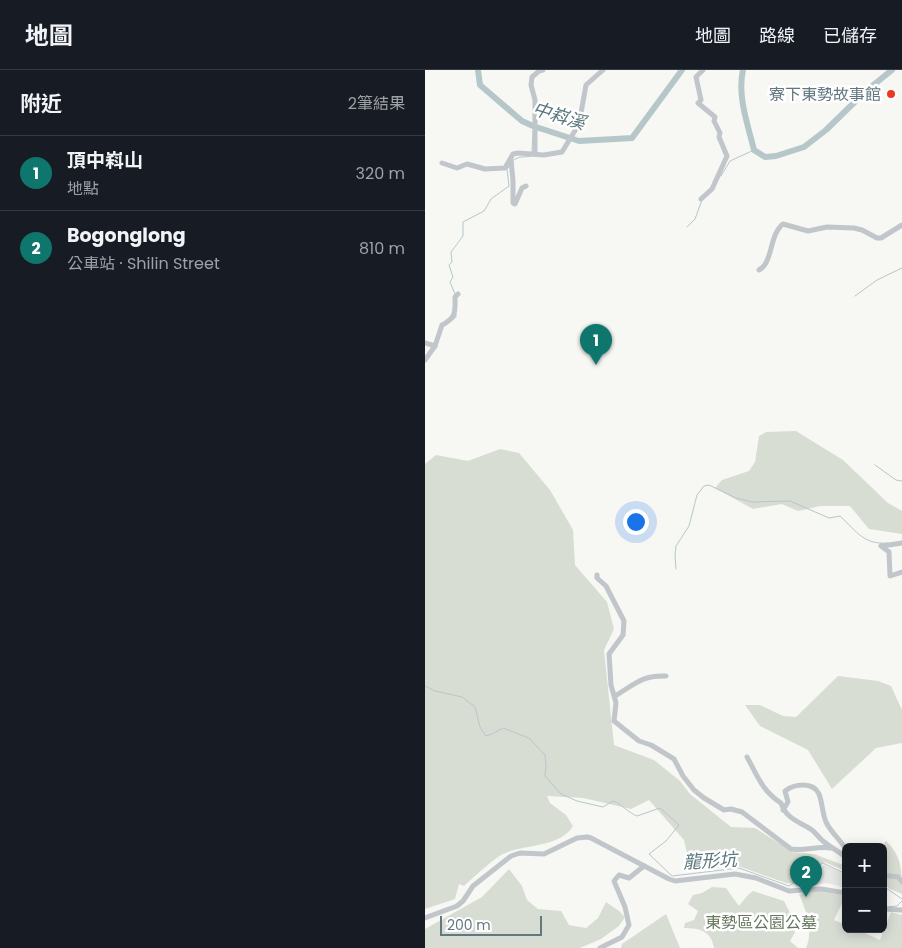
<!DOCTYPE html>
<html lang="zh-TW">
<head>
<meta charset="utf-8">
<style>
	:root { --surface:#171b24; --page:#20242c; --text:#f1f3f6; --muted:#9ea1a6; --line:#363941; --accent:#0f766e }
	body { margin:0; font-family:Poppins,"Noto Sans TC",sans-serif; background:var(--page); color:var(--text) }
	.controls { position:absolute; right:15px; bottom:15px; display:grid; overflow:hidden; border-radius:8px; box-shadow:0 2px 12px #0003 }
	.controls button { width:45px; height:45px; display:grid; place-items:center; padding:0; border:0; border-bottom:1px solid var(--line); background:var(--surface); color:var(--text); font:25px sans-serif }
	.scale { position:absolute; left:15px; bottom:12px; width:102px; box-sizing:border-box; padding-left:5px; border:2px solid #617781; border-top:0; font-size:14px; line-height:18px; white-space:nowrap; color:#617781; -webkit-text-stroke:4px #fff; paint-order:stroke }
	.you { position:absolute; left:210px; top:451px; width:18px; height:18px; margin:-12px; border:4px solid #fff; border-radius:50%; background:#1a73e8; box-shadow:0 0 0 8px #1a73e833 }
	.badge { display:grid; place-items:center; width:32px; height:32px; border-radius:50%; background:var(--accent); color:#fff; font-size:16px; font-weight:700 }
	.pin { position:absolute; translate:-50% -41px; filter:drop-shadow(0 1px 2px #0008) }
	.pin::after { content:''; position:absolute; top:26px; width:18px; height:15px; background:inherit; clip-path:polygon(0 0,100% 0,50% 100%) }
	.list { margin:0; padding:0; list-style:none }
	h2 { display:flex; justify-content:space-between; align-items:center; height:65px; margin:0; padding:0 20px; font-size:21px }
	h2 small { font-size:16px; font-weight:400; color:var(--muted) }
	.list li { display:grid; grid-template-columns:32px 1fr auto; gap:15px; align-items:center; box-sizing:border-box; height:75px; padding:0 20px; border-top:1px solid var(--line) }
	.list b { display:block; font-size:19px; white-space:nowrap }
	.list p { margin:0; font-size:16px; white-space:nowrap; color:var(--muted) }
	.list em { font-size:16px; font-style:normal; color:var(--muted) }
	.map { position:relative; flex:none; width:477px; height:878px; overflow:hidden }
	header { display:flex; align-items:center; gap:30px; box-sizing:border-box; height:70px; padding:0 25px; background:var(--surface); border-bottom:1px solid var(--line) }
	header strong { font-size:24px }
	nav { display:flex; gap:28px; margin-inline-start:auto; font-size:18px }
	main { display:flex }
	aside { flex:1; background:var(--surface) }
	.map>svg:first-child { display:block }
	.built { fill:#e5e7e5 }
	.green { fill:#d8ddd3 }
	.lines { fill:none; stroke-linecap:round; stroke-linejoin:round }
	.stream { stroke:#b6c7c9; stroke-width:1 }
	.river { stroke:#b6c7c9; stroke-width:6 }
	.minor { stroke:#c0c6c9; stroke-width:5 }
	.poi-dot { fill:#ec381f; stroke:#fff; stroke-width:2 }
	.labels { text-anchor:middle; stroke-width:5; stroke-linejoin:round; paint-order:stroke }
	.poi-label { font-size:16px; fill:#617781; stroke:#fff; text-anchor:end }
	.park-label { font-size:16px; fill:#677960; stroke:#fff }
	.water-label { font-size:18px; font-style:italic; fill:#5b777c; stroke:#fff }
</style>
</head>
<body>
<header>
<strong>地圖</strong>
<nav><a>地圖</a><a>路線</a><a>已儲存</a></nav>
</header>
<main>
<aside>
<h2>附近<small>2筆結果</small></h2>
<ul class="list">
<li><span class="badge">1</span><div><b>頂中嵙山</b><p>地點</p></div><em>320 m</em></li>
<li><span class="badge">2</span><div><b>Bogonglong</b><p>公車站 · Shilin Street</p></div><em>810 m</em></li>
</ul>
</aside>
<div class="map">
<svg width="477" height="878" viewBox="0 0 477 878">
	<rect width="100%" height="100%" fill="#f7f7f4"/>
	<path class="built" d="M399 794 421 805V819L414 816 402 813 389 815 386 813Z"/>
	<g class="green">
		<path d="M371 361 418 390 463 433 477 441V464L444 459 425 436H395L373 441 357 434 328 439 290 418 297 410 324 401 330 392 334 366 341 362Z"/>
		<path d="M75 379 94 383 125 420 148 460 150 495 182 532 189 559 179 580 189 675 229 690 255 711 265 724 306 757 330 758 368 782 389 784 421 796V801L399 792 381 814 361 813 313 796 266 800 259 770 224 730 206 739 158 728 122 726 125 733 141 745 148 756C135 778 98 774 78 784 68 789 48 808 39 816L34 814 30 829 0 839V394L11 385 43 391Z"/>
		<path d="M413 606 453 611 466 616 477 640V673L451 678 407 719 383 680 335 656 320 635H335L358 646 371 647Z"/>
		<path d="M461 771C477 786 477 801 477 824L463 818 460 809H458V777H456Z"/>
		<path d="M84 799 97 816 102 830 113 839 136 841 144 855 161 858 173 848 181 832 194 841 200 847 194 856 176 869 155 878H0V859L57 827Z"/>
		<path d="M287 817 301 818 314 836 322 826 328 821 359 831 367 847 370 862 365 871 373 878H289C286 861 275 858 259 858L260 853 269 850 273 841 263 834 268 825 277 823Z"/>
		<path d="M390 821 418 825 420 827 409 850 421 855V859H431L455 870 466 842 477 845V878H381C389 860 381 841 374 824Z"/>
		<path d="M241 844 255 878H196L197 874Z"/>
	</g>
	<g class="lines">
		<g class="stream">
			<path d="M107 82 108 61"/>
			<path d="M89 90C94 85 103 88 107 86"/>
			<path d="M296 106 305 91 329 80"/>
			<path d="M262 157 270 149 277 130"/>
			<path d="M30 224 25 212 28 207 24 195 27 192 26 182 38 166V152L59 141 66 129 84 116 82 99 85 96"/>
			<path d="M430 226 452 210 477 198"/>
			<path d="M25 252 31 247V244"/>
			<path d="M450 395 471 410 477 411"/>
			<path d="M251 499 250 485 251 476 264 456 272 425 279 416 284 415 311 428 327 432 365 431 404 448 415 446C432 462 439 475 463 473"/>
			<path d="M0 616 10 621 37 627 50 637 55 657 61 666 67 664 78 658 104 668 120 685 121 696 120 706 136 724 152 731 178 737 188 731C197 734 202 742 212 746L235 738 254 755 241 771 224 784 247 806 314 798 364 816 398 793 421 804"/>
			<path d="M458 791 460 792 458 801"/>
			<path d="M458 816 477 829"/>
			<path d="M461 837 472 836 477 831"/>
		</g>
		<g class="river">
			<path d="M53 0 55 15 97 51 108 56 154 71 207 68 257 0"/>
			<path d="M318 0C312 26 323 55 329 80L340 87 351 86 379 77 401 60 441 21 467 0"/>
		</g>
		<g class="minor">
			<path d="M110 84V30L106 15 107 7 114 1 118 0"/>
			<path d="M86 90 88 111V133L90 134 97 118 101 116"/>
			<path d="M17 93 32 98 42 94 60 99 80 98 88 84 93 83 119 85 137 82 154 54 161 15 178 0"/>
			<path d="M276 129 287 119 302 86 294 67 295 63 289 51 290 47 273 33 276 30 271 7 278 0"/>
			<path d="M334 200C348 193 344 165 358 154L383 161 402 157 429 158 437 160 452 168H456L477 155"/>
			<path d="M0 273 10 276"/>
			<path d="M0 290 10 276 17 255C32 247 30 241 30 227L33 224"/>
			<path d="M456 476 464 482 465 506 477 502"/>
			<path d="M457 476 477 473"/>
			<path d="M172 505V508L181 516 199 551 198 565 184 584 186 615 191 633 189 651 214 671 226 675 249 689 258 706 269 720 279 728 299 740 306 739 317 742 366 779C380 781 392 776 406 778"/>
			<path d="M190 626C210 614 217 605 241 606"/>
			<path d="M322 687C332 705 337 721 356 733 361 749 375 752 387 760 391 763 394 768 398 771 405 777 413 781 421 787"/>
			<path d="M358 740 363 732 360 721C369 714 388 711 394 724 398 734 397 745 402 754 407 763 415 770 421 779"/>
			<path d="M458 805 473 807 477 812"/>
			<path d="M458 839 477 840"/>
			<path d="M0 848 32 836 38 831 48 816 86 786 95 783 119 784 152 768 162 767 166 768 244 809 250 811 310 804 331 808 364 821 396 819 421 823"/>
			<path d="M175 878 197 867 204 855 200 837 189 811 194 805 204 808 219 796"/>
		</g>
	</g>
	<circle class="poi-dot" cx="466" cy="24" r="5"/>
	<g class="labels">
		<g class="poi-label">
			<text x="456" y="30">寮下東勢故事館</text>
		</g>
		<g class="park-label">
			<text x="336" y="858">東勢區公園公墓</text>
		</g>
		<g class="water-label">
			<text transform="translate(134 46) rotate(17)" y="6">中嵙溪</text>
			<text transform="translate(285 791) rotate(-3)" y="6">龍形坑</text>
		</g>
	</g>
</svg>
<div class="controls">
<button>+</button>
<button>−</button>
</div>
<div class="scale">200 m</div>
<div class="you"></div>
<div class="pin badge" style="left:171px;top:295px">1</div>
<div class="pin badge" style="left:381px;top:827px">2</div>
</div>
</main>
</body>
</html>
